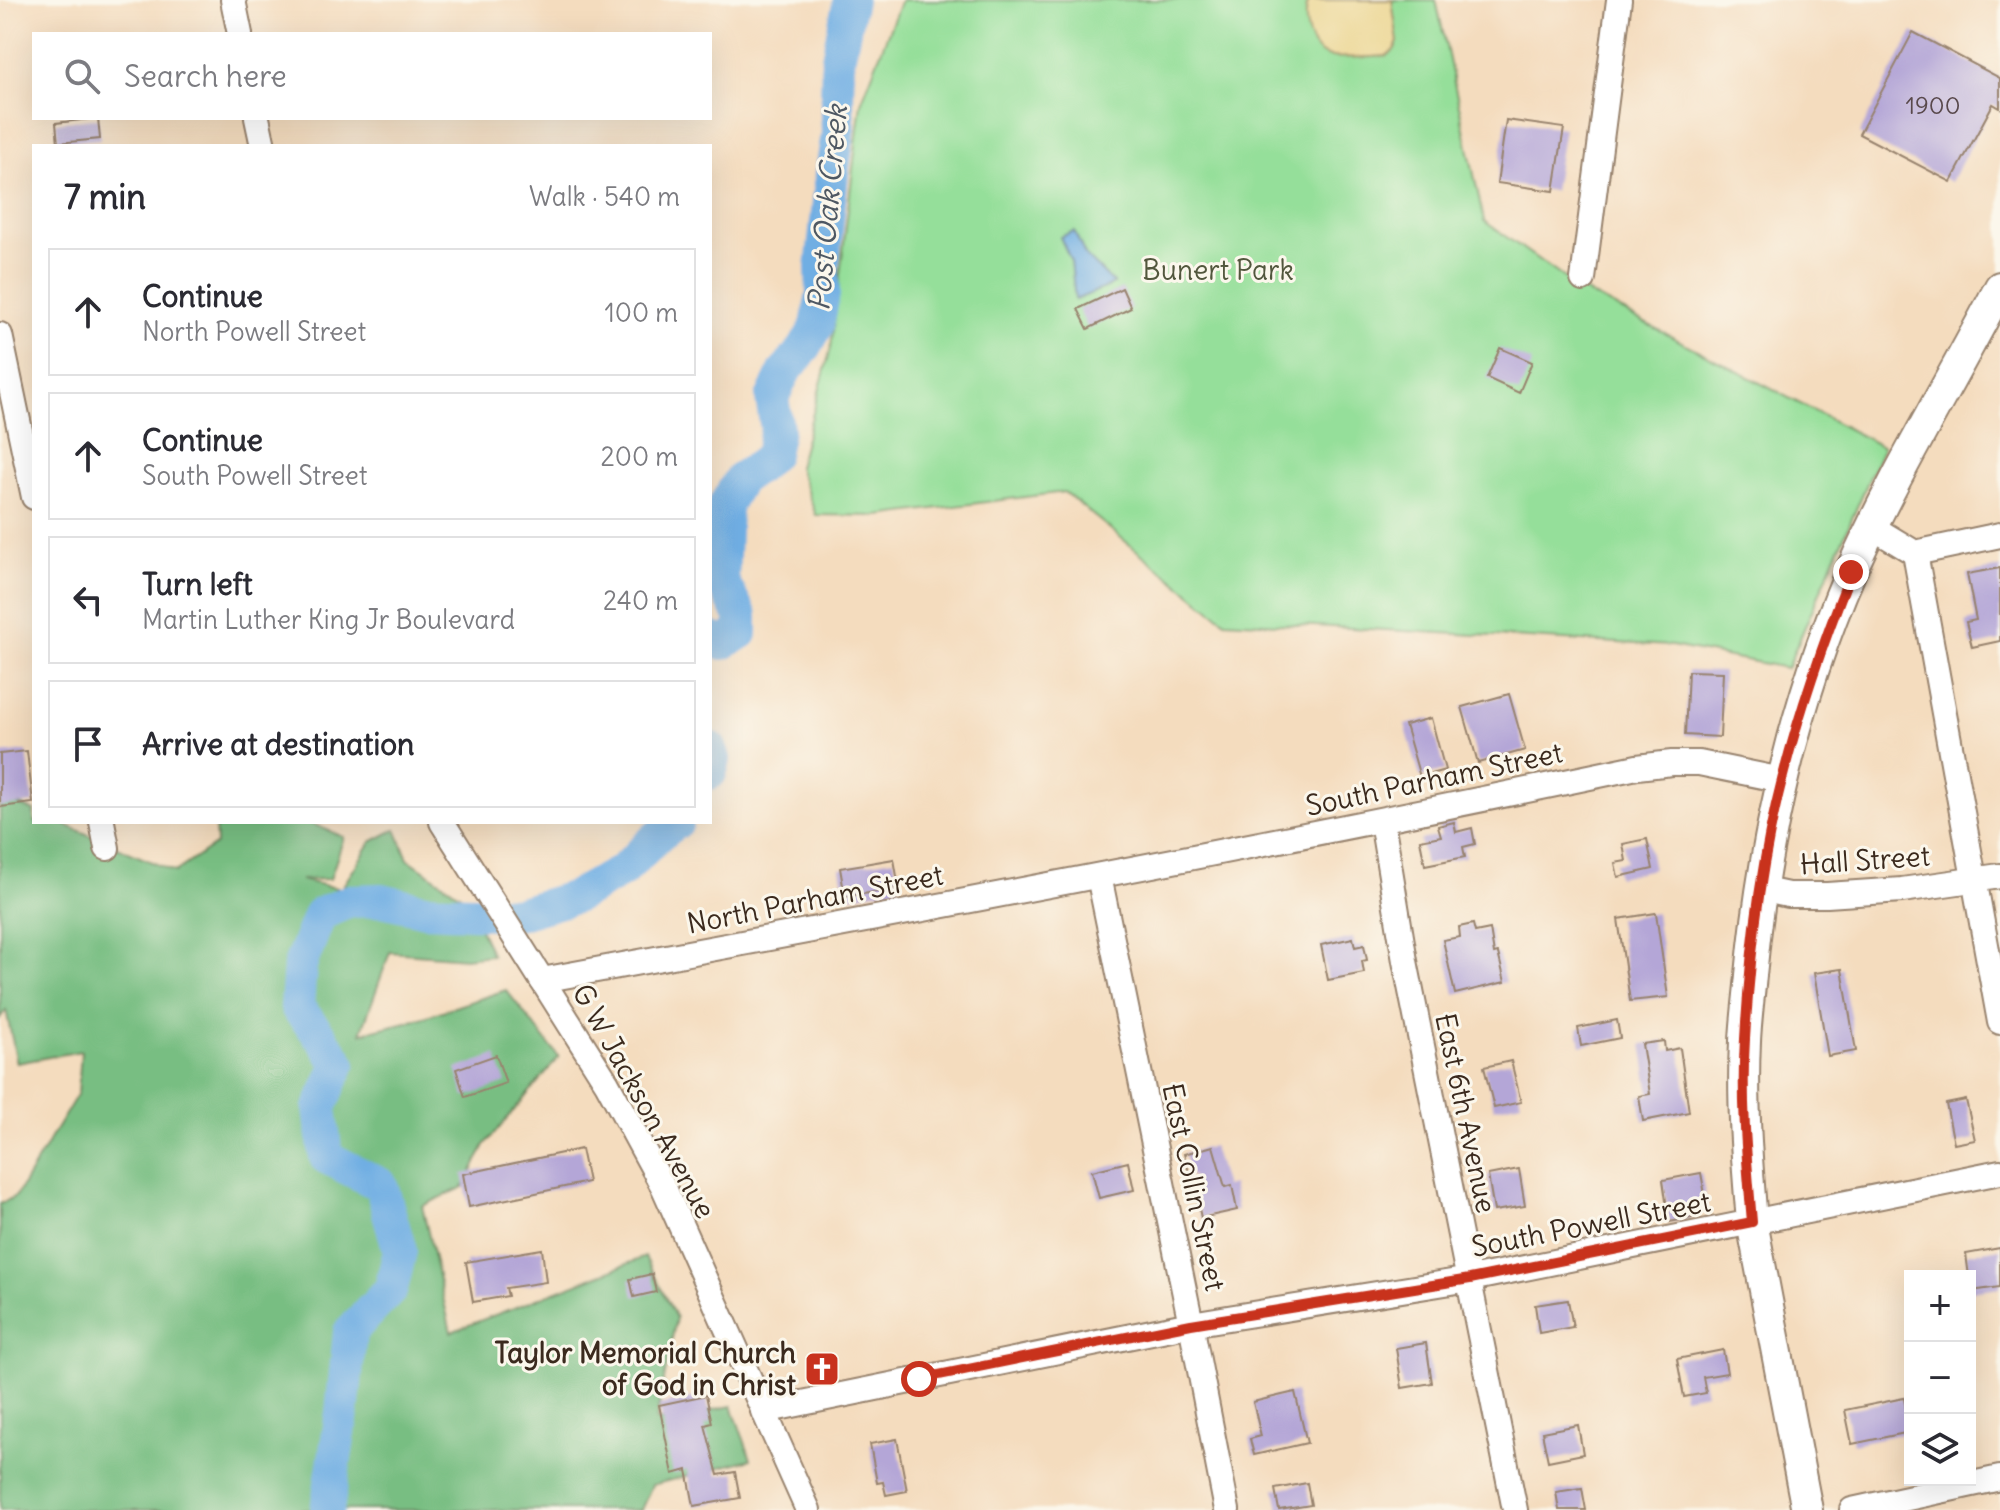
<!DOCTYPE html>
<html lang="en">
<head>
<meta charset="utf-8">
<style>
	:root { --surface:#fff; --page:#f7f7f7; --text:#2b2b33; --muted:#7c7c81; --line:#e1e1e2 }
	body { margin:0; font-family:Delius,sans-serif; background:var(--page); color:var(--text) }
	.controls { position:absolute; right:24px; bottom:24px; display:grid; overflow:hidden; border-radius:0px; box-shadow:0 8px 32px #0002 }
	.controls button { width:72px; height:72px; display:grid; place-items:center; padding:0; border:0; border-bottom:2px solid var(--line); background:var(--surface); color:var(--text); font:40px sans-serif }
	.stop { position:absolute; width:24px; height:24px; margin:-18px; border:6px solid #c8321e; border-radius:50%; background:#fff }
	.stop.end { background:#c8321e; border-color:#fff; box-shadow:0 2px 8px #0008 }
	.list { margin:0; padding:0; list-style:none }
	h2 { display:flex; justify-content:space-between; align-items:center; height:104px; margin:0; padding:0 32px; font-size:34px }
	h2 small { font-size:26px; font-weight:400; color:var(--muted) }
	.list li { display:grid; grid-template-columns:52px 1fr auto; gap:24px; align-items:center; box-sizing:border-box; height:128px; margin:0 16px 16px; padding:0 16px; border:2px solid var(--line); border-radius:0px }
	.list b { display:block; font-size:30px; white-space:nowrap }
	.list p { margin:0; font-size:26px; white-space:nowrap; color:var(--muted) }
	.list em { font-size:26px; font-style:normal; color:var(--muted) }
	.icon { flex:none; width:44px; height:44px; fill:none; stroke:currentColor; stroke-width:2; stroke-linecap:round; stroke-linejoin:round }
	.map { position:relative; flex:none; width:2000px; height:1510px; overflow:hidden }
	.search { position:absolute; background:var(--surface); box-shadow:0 8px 32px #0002; left:32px; top:32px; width:680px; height:88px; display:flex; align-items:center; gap:20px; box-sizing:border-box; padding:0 28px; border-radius:0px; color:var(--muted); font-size:30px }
	.panel { position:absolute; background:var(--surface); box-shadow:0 8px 32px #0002; left:32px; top:144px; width:680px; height:680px; border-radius:0px }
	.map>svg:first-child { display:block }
	.green { fill:#95df9a; stroke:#68845c; stroke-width:2 }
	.forest { fill:#78be82; stroke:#5a7450; stroke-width:2 }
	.sand { fill:#eeda9e; stroke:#94825e; stroke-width:2 }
	.water { fill:#70aee3; stroke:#566c80; stroke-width:2 }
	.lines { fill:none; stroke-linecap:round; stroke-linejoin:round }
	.river { stroke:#70aee3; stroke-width:34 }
	.building { fill:#b4a6d7 }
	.minor-casing { stroke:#98836e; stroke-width:28 }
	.major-casing { stroke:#98836e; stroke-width:34 }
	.minor { stroke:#fff; stroke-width:24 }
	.major { stroke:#fff; stroke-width:30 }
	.route { stroke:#c8321e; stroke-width:10 }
	.labels { text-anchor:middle; stroke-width:6; stroke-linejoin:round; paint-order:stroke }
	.number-label { font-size:24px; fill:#59494c }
	.park-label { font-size:28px; fill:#52573d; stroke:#fbf7ec }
	.street-label { font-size:28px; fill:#3b2a1e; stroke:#fbf7ec }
	.poi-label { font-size:28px; font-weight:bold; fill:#3b2a1e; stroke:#fbf7ec; text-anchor:end }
	.water-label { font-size:30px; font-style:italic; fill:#4e5863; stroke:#fbf7ec }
</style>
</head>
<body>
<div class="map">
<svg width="2000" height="1510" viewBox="0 0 2000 1510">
	<rect width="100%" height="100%" fill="#fbf7ec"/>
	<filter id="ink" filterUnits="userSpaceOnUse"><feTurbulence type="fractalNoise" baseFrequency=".0125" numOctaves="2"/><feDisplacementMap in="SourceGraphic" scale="16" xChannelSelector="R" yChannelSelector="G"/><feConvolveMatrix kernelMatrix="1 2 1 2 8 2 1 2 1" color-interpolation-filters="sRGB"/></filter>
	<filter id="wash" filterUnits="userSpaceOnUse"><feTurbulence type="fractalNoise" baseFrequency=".006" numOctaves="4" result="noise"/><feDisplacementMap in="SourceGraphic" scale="32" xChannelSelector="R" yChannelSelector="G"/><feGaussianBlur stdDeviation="1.8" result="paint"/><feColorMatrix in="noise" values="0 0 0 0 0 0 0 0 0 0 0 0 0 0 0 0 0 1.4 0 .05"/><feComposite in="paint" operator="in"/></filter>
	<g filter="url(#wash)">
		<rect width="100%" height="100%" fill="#f4dcbe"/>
		<path class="green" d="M901 0H1436L1484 221 1578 288 1883 447 1787 668 1672 646 1225 621 1064 492 878 516 816 515 798 467 831 348 861 103Z"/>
		<path class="forest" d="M5 799 34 811V822H59L175 872 216 844 215 822H308L344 837 330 879 300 880 341 889 371 842 396 829 408 859 466 899 492 955 465 958 390 952 361 1033 415 1020 506 990 559 1057 485 1145 464 1187 422 1206 451 1332 645 1257 676 1318 656 1421 732 1406 751 1459 652 1485 641 1510H0V1204L16 1196 78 1093 81 1051 17 1063 6 1010 0 1018V801Z"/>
		<path class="sand" d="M1309 0H1392L1398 42 1394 50 1386 56C1375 57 1335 59 1327 56 1307 50 1302 16 1309 0Z"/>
		<path class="water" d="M1074 231 1085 255 1114 284 1075 300 1071 261 1060 237Z"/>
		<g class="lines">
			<g class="river">
				<path d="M710 638 723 643 741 633V616L722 581 725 505 740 479 761 465 772 454 777 429 772 398 785 371 804 349 817 326 823 294 822 269 832 173 838 133 837 101 838 59 850 0"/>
				<path d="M710 748 714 759 710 773"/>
				<path d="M327 1510 342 1413 350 1332 391 1289 400 1251 381 1185 326 1157 320 1108 339 1063 318 1033 297 1007 300 965 320 914 350 901 382 900 425 910 517 914 575 897 622 871 657 837 677 822"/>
			</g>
		</g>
		<g id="blocks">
			<g class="building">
				<path d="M1913 32 2000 78V108L1993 104 1951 182 1859 134Z"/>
				<path d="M98 118 100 139 58 143 56 123Z"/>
				<path d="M1506 120 1564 128 1554 191 1497 183Z"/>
				<path d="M1122 288 1131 308 1088 329 1078 309Z"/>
				<path d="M1500 348 1532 362 1519 393 1487 378Z"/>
				<path d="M2000 568V641L1972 647 1966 622 1976 620 1967 574Z"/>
				<path d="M1688 671 1723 672 1720 737 1685 735Z"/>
				<path d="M1509 694 1525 750 1478 763 1462 707Z"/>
				<path d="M1431 718 1445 770 1420 777 1405 725Z"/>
				<path d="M27 751 33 803 0 807V754Z"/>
				<path d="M1454 822 1456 832 1472 828 1475 844 1463 847 1465 857 1425 865 1420 840 1441 836 1438 826Z"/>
				<path d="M1647 839 1653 869 1618 877 1615 863 1626 861 1623 844Z"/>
				<path d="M894 859 899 888 845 897 840 868Z"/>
				<path d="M1656 913 1668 997 1630 1001 1618 919Z"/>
				<path d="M1473 924 1475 932 1490 929 1494 954 1498 953 1505 982 1455 994 1443 940 1460 937 1459 927Z"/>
				<path d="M1353 938 1355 947 1364 945 1367 960 1362 961 1364 973 1328 980 1321 945Z"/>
				<path d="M1842 969 1856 1051 1828 1056 1814 973Z"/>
				<path d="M1617 1020 1620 1038 1581 1046 1578 1028Z"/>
				<path d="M1664 1041 1665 1051 1680 1048 1689 1112 1643 1121 1639 1096 1650 1094 1642 1044Z"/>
				<path d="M496 1055 506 1083 465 1097 456 1069Z"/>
				<path d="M1511 1061 1521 1102 1494 1108 1484 1067Z"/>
				<path d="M1966 1100 1975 1140 1954 1144 1946 1104Z"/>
				<path d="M1213 1146 1225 1187 1232 1185 1237 1210 1201 1218 1192 1175 1190 1176 1184 1154Z"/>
				<path d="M581 1149 588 1182 469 1207 463 1174Z"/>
				<path d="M1128 1162 1134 1190 1099 1198 1092 1171Z"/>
				<path d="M1519 1169 1525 1206 1494 1211 1488 1175Z"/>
				<path d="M1701 1173 1707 1205 1691 1208 1692 1218 1669 1222 1663 1180Z"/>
				<path d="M2000 1248V1287L1971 1291 1966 1254Z"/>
				<path d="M542 1249 546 1282 506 1288 508 1296 473 1302 466 1262Z"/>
				<path d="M652 1274 656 1292 634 1297 630 1279Z"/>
				<path d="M1568 1300 1573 1327 1539 1333 1535 1305Z"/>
				<path d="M1426 1343 1432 1383 1402 1388 1396 1348Z"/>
				<path d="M1723 1350 1727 1373 1703 1377 1706 1393 1684 1397 1677 1359Z"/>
				<path d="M1295 1392 1307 1443 1254 1455 1250 1439 1261 1436 1253 1402Z"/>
				<path d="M706 1395 712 1423 705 1425 718 1475 735 1472 740 1498 694 1506 687 1470 673 1474 659 1405Z"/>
				<path d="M1904 1398 1910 1432 1852 1444 1845 1410Z"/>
				<path d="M1578 1425 1583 1454 1548 1461 1542 1432Z"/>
				<path d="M897 1439 907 1491 886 1495 883 1482 877 1483 870 1444Z"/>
				<path d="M1307 1483 1311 1505 1279 1510 1275 1489Z"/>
				<path d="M1582 1488 1586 1510H1559L1556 1492Z"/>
			</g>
		</g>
	</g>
	<g filter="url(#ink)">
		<use href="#blocks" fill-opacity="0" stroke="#98836e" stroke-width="2"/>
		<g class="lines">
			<defs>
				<g id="minor">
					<path d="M233 0 240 34"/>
					<path d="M257 118 263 146"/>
					<path d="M1583 279 1619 0"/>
					<path d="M0 335 34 497"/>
					<path d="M1872 527 1915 553 2000 535"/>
					<path d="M1915 553 2000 1022"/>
					<path d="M1382 821 1405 961 1515 1510"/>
					<path d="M102 822 107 848"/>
					<path d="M442 822 607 1083 664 1188 808 1510"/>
					<path d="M1099 876 1191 1324 1227 1510"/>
					<path d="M1760 889 1788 895H1827L1902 890 2000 876"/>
					<path d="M542 980C908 913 1273 844 1637 767L1672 763H1699L1782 780"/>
					<path d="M763 1411 1191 1324 1470 1279 2000 1172"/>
					<path d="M1852 1510 2000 1478"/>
				</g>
				<path id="major" d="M1807 1510 1752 1222C1747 1163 1742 1101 1745 1041 1746 1019 1749 997 1751 975 1764 836 1796 699 1851 571 1894 474 1951 382 2000 287"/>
			</defs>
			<use href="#minor" class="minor-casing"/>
			<use href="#major" class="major-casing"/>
			<use href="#minor" class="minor"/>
			<use href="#major" class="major"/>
		</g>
	</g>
	<g class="lines" filter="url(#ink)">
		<path class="route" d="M919 1379 1191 1324 1470 1279 1752 1222C1747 1162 1741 1100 1745 1039 1750 953 1760 864 1782 780 1800 709 1824 640 1851 572"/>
	</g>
	<defs>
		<symbol id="church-square" viewBox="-11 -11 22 22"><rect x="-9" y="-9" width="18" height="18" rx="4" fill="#c8321e" stroke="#fbf7ec"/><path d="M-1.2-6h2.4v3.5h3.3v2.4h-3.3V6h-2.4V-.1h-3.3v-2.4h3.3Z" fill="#fff"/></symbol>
	</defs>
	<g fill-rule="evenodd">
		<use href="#church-square" x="802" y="1349" width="40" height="40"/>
	</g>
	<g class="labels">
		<g class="number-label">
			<text x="1933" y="114">1900</text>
		</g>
		<g class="park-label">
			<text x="1218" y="280">Bunert Park</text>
		</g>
		<g class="street-label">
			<text transform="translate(1434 779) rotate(-12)" y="10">South Parham Street</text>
			<text transform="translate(1865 860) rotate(-4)" y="10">Hall Street</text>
			<text transform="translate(815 899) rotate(-11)" y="10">North Parham Street</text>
			<text transform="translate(644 1101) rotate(61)" y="10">G W Jackson Avenue</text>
			<text transform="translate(1466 1113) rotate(78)" y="10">East 6th Avenue</text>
			<text transform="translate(1194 1187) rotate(78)" y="10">East Collin Street</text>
			<text transform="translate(1591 1224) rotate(-11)" y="10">South Powell Street</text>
		</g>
		<g class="poi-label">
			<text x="796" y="1363">Taylor Memorial Church<tspan x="796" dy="32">of God in Christ</tspan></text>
		</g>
		<g class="water-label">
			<text transform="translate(828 208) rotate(-85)" y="10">Post Oak Creek</text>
		</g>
	</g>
</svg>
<div class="controls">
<button>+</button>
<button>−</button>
<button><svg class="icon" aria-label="layers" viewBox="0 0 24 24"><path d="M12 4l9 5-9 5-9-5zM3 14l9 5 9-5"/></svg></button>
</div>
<div class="stop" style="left:919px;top:1379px"></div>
<div class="stop end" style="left:1851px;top:572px"></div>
<div class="search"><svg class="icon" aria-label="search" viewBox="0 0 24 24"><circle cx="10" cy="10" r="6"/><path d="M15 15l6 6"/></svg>Search here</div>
<section class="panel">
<h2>7 min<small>Walk · 540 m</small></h2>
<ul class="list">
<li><svg class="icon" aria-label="ahead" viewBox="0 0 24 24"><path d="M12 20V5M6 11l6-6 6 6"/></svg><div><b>Continue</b><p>North Powell Street</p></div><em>100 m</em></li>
<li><svg class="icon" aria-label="ahead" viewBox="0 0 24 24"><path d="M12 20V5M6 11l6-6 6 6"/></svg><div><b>Continue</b><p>South Powell Street</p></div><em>200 m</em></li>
<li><svg class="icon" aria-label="left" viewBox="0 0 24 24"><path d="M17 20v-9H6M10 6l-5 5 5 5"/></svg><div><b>Turn left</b><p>Martin Luther King Jr Boulevard</p></div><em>240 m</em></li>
<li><svg class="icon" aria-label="arrive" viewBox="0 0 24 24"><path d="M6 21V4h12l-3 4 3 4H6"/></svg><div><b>Arrive at destination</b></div></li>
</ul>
</section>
</div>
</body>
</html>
